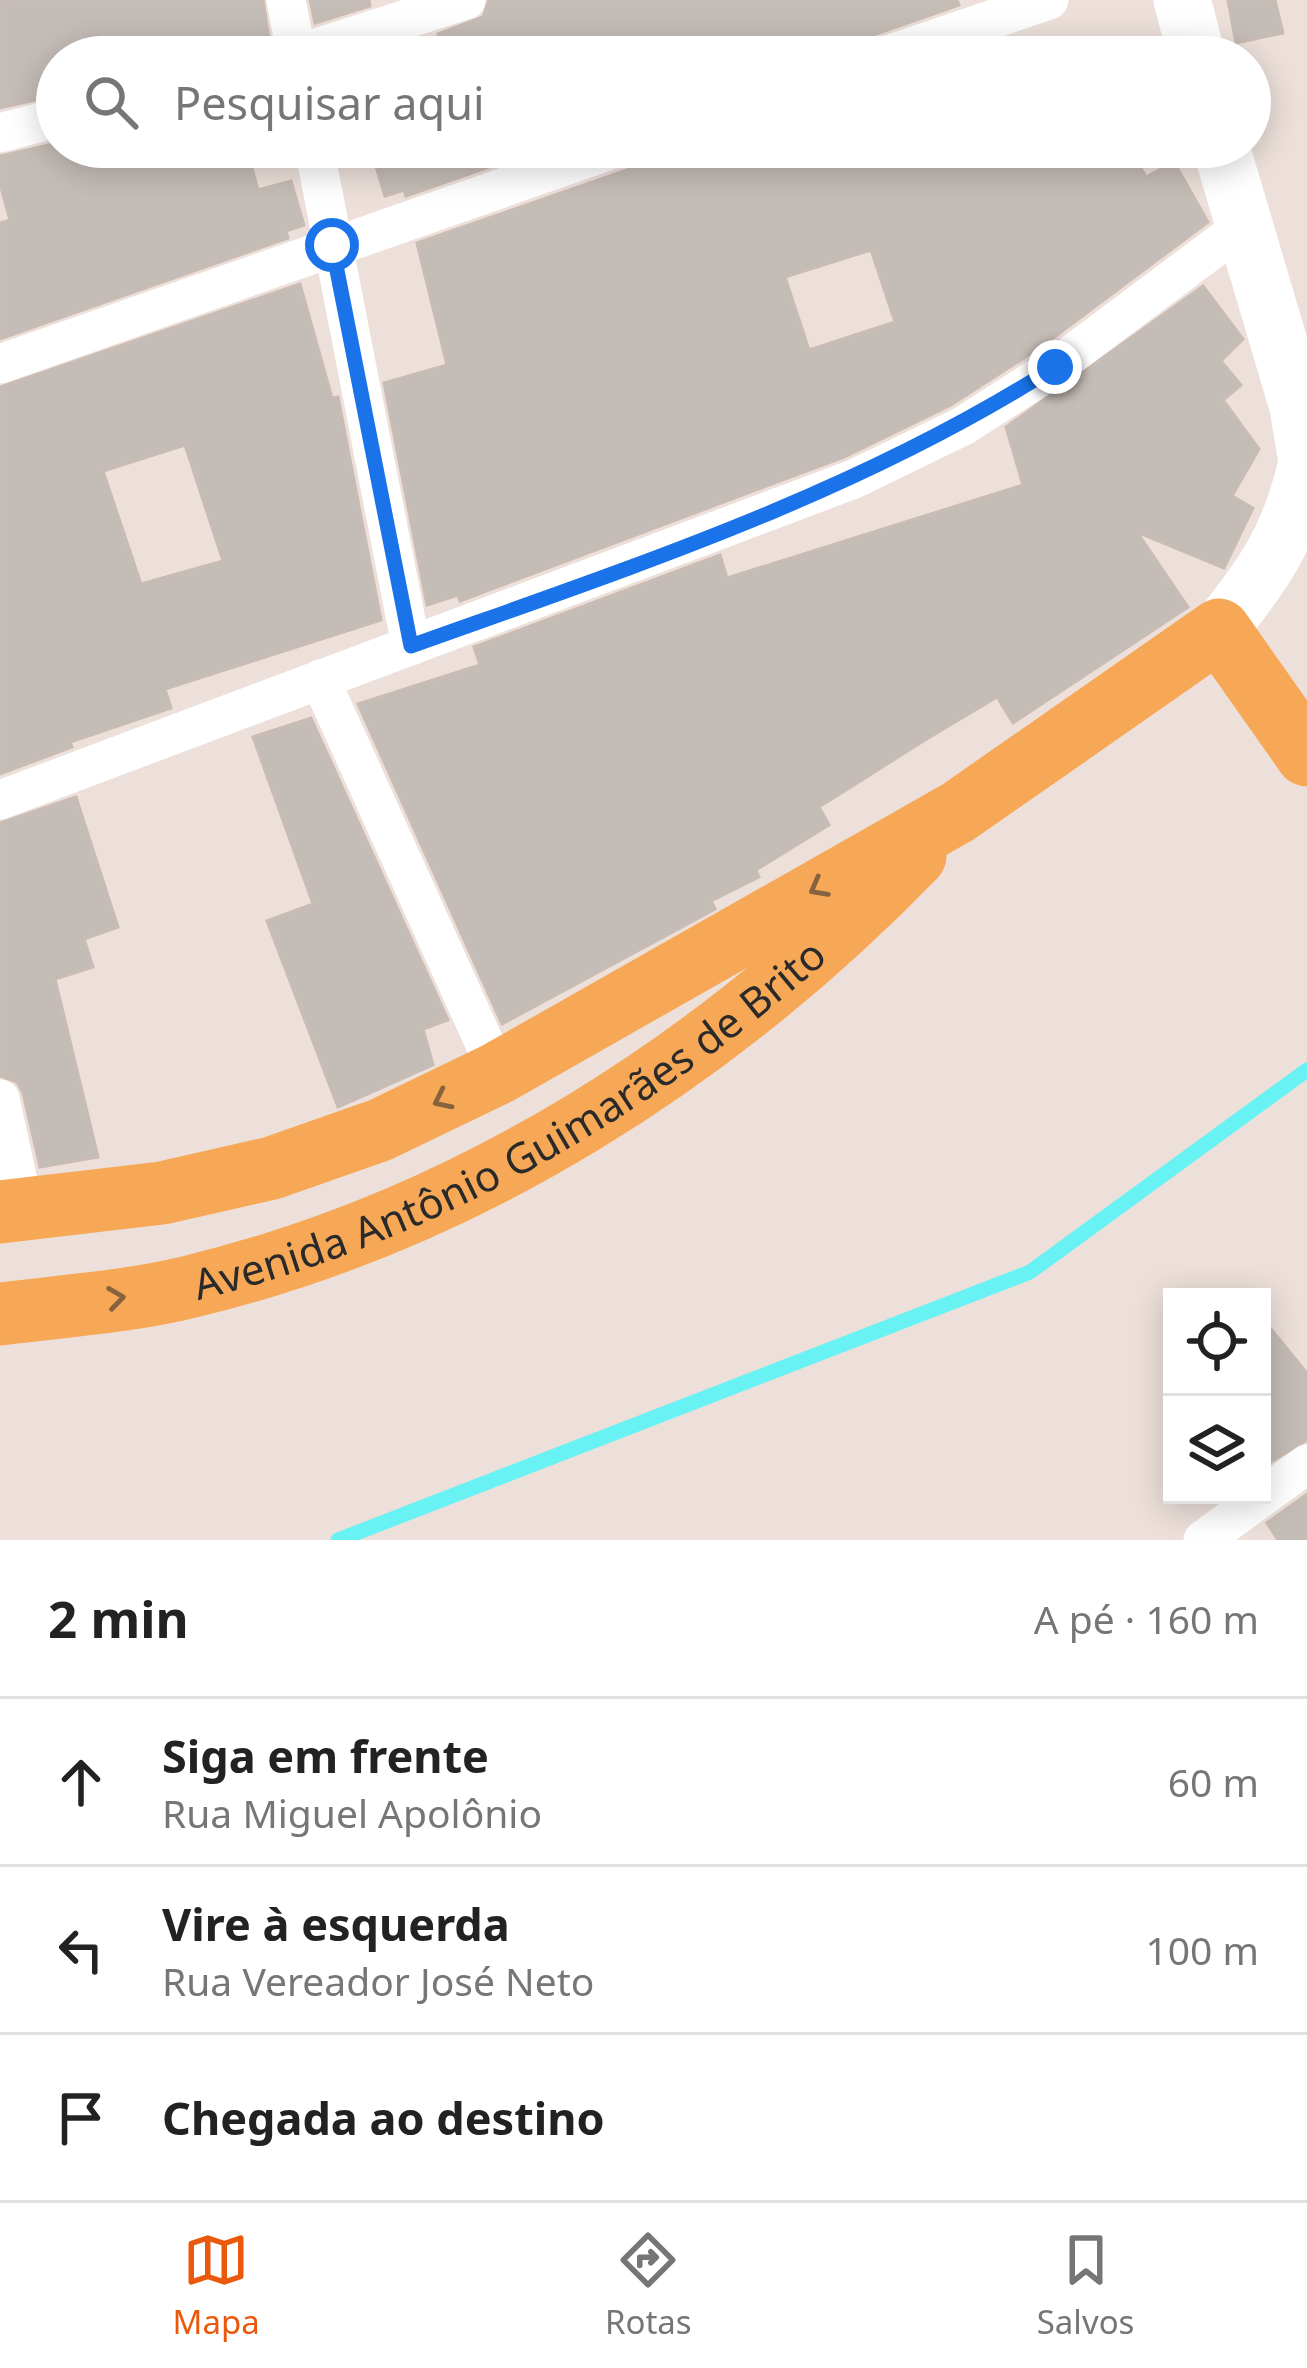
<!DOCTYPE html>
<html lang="pt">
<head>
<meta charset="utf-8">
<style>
	:root { --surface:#fff; --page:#f6f6f6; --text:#222; --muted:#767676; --line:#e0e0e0; --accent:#ea580c }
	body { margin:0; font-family:"Noto Sans",sans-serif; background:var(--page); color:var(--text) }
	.controls { position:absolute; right:36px; bottom:36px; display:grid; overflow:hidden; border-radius:0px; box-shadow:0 6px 30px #0003 }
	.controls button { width:108px; height:108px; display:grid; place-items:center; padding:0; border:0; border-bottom:3px solid var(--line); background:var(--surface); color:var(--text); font:60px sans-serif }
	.stop { position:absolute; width:36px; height:36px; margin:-27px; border:9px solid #1a73e8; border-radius:50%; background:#fff }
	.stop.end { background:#1a73e8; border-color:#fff; box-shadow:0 3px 12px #0008 }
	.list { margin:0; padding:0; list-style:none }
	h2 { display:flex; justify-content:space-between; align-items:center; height:156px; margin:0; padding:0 48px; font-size:51px }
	h2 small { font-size:39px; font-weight:400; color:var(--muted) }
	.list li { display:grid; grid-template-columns:78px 1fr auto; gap:36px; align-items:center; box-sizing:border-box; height:168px; padding:0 48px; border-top:3px solid var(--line) }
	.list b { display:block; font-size:45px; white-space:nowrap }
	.list p { margin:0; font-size:39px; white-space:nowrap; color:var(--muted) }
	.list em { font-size:39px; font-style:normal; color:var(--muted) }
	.icon { flex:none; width:66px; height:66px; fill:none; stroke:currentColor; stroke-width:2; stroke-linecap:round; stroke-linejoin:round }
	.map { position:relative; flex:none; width:1307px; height:1540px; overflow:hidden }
	.search { position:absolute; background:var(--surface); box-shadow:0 6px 30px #0003; left:36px; right:36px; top:36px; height:132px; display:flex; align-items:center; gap:30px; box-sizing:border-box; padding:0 42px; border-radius:66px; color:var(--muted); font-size:45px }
	.sheet { height:660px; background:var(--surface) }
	nav { display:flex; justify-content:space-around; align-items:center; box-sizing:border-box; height:168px; border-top:3px solid var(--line); background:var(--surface); font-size:33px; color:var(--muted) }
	nav a { display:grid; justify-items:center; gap:6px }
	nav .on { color:var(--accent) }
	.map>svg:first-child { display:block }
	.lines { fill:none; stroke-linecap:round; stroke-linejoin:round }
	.stream { stroke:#69f2f3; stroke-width:15 }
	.building { fill:#c4bcb7; stroke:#c8bcb4; stroke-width:3; fill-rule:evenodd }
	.street { stroke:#fff; stroke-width:39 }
	.secondary { stroke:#fff; stroke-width:57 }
	.primary { stroke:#f6a856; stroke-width:63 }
	.oneway { stroke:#86633e }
	.route { stroke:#1a73e8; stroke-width:15 }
	.labels { text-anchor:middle; stroke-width:10; stroke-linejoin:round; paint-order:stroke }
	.street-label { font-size:42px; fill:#2a2a2a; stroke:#fff }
</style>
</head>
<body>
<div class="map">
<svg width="1307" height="1540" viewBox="0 0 1307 1540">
	<rect width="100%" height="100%" fill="#ede0db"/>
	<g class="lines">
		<path class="stream" d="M338 1540 1030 1272 1307 1070"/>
	</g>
	<g class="building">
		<path d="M0 0H263L269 39 216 51 217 57H57V95L0 108Z"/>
		<path d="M310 0H369L370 6 315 23Z"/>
		<path d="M489 0H957L959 5 873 35 863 42 859 57H836L832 37 764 57H445L438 34 483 17Z"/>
		<path d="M1228 0H1275L1283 33 1236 43Z"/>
		<path d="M57 143 246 147 258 190 291 181 304 225 286 231 288 238 0 339V223L10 220 0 184V156Z"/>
		<path d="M370 147H546L406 196 404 190 385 196Z"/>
		<path d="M642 147H1129L1146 177 1174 162 1208 222 1041 347 951 405 844 457 460 601 458 595 427 605 384 383 447 365 417 243 627 170 638 162ZM871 250 895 322 809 350 785 277Z"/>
		<path d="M300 284 332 398 338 397 381 620 165 689 171 708 70 742 72 747 0 774V387ZM185 445 223 561 141 584 103 471Z"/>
		<path d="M1203 286 1243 339 1221 361 1241 385 1223 400 1259 449 1232 496 1253 508 1224 568 1137 532 1188 607 1013 723 997 697 925 740 819 807 829 825 756 870 759 877 711 901 715 909 502 1024 358 704 480 665 474 647 720 555 727 578 1023 485 1006 427Z"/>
		<path d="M311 718 448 1020 423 1029 433 1065 338 1107 267 921 313 904 253 737Z"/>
		<path d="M76 797 118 927 84 939 93 967 55 979 98 1157 40 1167 23 1093 17 1082 0 1076V823Z"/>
		<path d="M1262 1318 1307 1373V1440L1262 1467Z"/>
		<path d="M1307 1494V1540H1278L1267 1523Z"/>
	</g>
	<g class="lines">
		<g class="street">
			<path d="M286 0 297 57"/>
			<path d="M288 57 466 0"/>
			<path d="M882 57 1049 0"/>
			<path d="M0 133 57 118"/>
			<path d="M314 147 411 646"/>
			<path d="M0 364 619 147"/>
			<path d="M320 679 498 1073"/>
			<path d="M0 800 854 479 963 426 1055 367 1242 227"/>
			<path d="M0 1099 24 1209"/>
			<path d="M1203 1540 1307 1464"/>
		</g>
		<g class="secondary">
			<path d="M1182 0 1197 57"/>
			<path d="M1221 147 1298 407 1307 462"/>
			<path d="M1219 630C1266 572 1290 536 1307 463"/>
		</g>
		<g class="primary">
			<path d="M0 1212 162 1193 272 1168 380 1130 498 1073 958 812 1219 630 1307 755"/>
			<path id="s1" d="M0 1314C62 1306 128 1302 189 1287 468 1220 717 1060 915 856"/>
		</g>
	</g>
	<defs><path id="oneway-chevron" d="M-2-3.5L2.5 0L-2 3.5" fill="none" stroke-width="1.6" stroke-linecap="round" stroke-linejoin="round" transform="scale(3)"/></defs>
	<g class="oneway">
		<use href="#oneway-chevron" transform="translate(818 888) rotate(151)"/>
		<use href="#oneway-chevron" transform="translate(442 1100) rotate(154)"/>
		<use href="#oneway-chevron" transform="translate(116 1298) rotate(-8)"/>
	</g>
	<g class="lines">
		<path class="route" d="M332 245 411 646C632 567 856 494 1055 367"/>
	</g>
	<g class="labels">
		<g class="street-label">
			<text dy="15" stroke="none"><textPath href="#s1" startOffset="555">Avenida Antônio Guimarães de Brito</textPath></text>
		</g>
	</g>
</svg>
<div class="controls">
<button><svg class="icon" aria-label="locate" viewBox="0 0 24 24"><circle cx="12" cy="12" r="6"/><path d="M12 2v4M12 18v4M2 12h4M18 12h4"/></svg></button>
<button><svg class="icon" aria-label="layers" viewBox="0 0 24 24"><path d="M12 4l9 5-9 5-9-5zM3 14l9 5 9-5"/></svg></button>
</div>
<div class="stop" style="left:332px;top:245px"></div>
<div class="stop end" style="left:1055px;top:367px"></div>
<div class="search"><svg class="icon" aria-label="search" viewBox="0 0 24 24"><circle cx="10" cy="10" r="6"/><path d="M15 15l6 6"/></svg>Pesquisar aqui</div>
</div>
<section class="sheet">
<h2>2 min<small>A pé · 160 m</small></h2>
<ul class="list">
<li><svg class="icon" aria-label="ahead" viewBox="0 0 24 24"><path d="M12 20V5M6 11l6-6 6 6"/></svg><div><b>Siga em frente</b><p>Rua Miguel Apolônio</p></div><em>60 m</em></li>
<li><svg class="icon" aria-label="left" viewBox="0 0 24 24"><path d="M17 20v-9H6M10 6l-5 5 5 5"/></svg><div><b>Vire à esquerda</b><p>Rua Vereador José Neto</p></div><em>100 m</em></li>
<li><svg class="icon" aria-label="arrive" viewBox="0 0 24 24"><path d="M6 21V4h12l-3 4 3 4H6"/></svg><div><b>Chegada ao destino</b></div></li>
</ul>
</section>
<nav>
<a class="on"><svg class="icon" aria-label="map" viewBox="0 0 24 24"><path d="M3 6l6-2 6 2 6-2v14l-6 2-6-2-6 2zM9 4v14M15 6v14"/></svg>Mapa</a>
<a><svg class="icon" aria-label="directions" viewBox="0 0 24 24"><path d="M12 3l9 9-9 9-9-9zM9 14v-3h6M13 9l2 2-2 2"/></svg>Rotas</a>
<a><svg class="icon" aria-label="saved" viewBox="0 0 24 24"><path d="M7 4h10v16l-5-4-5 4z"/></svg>Salvos</a>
</nav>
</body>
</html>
